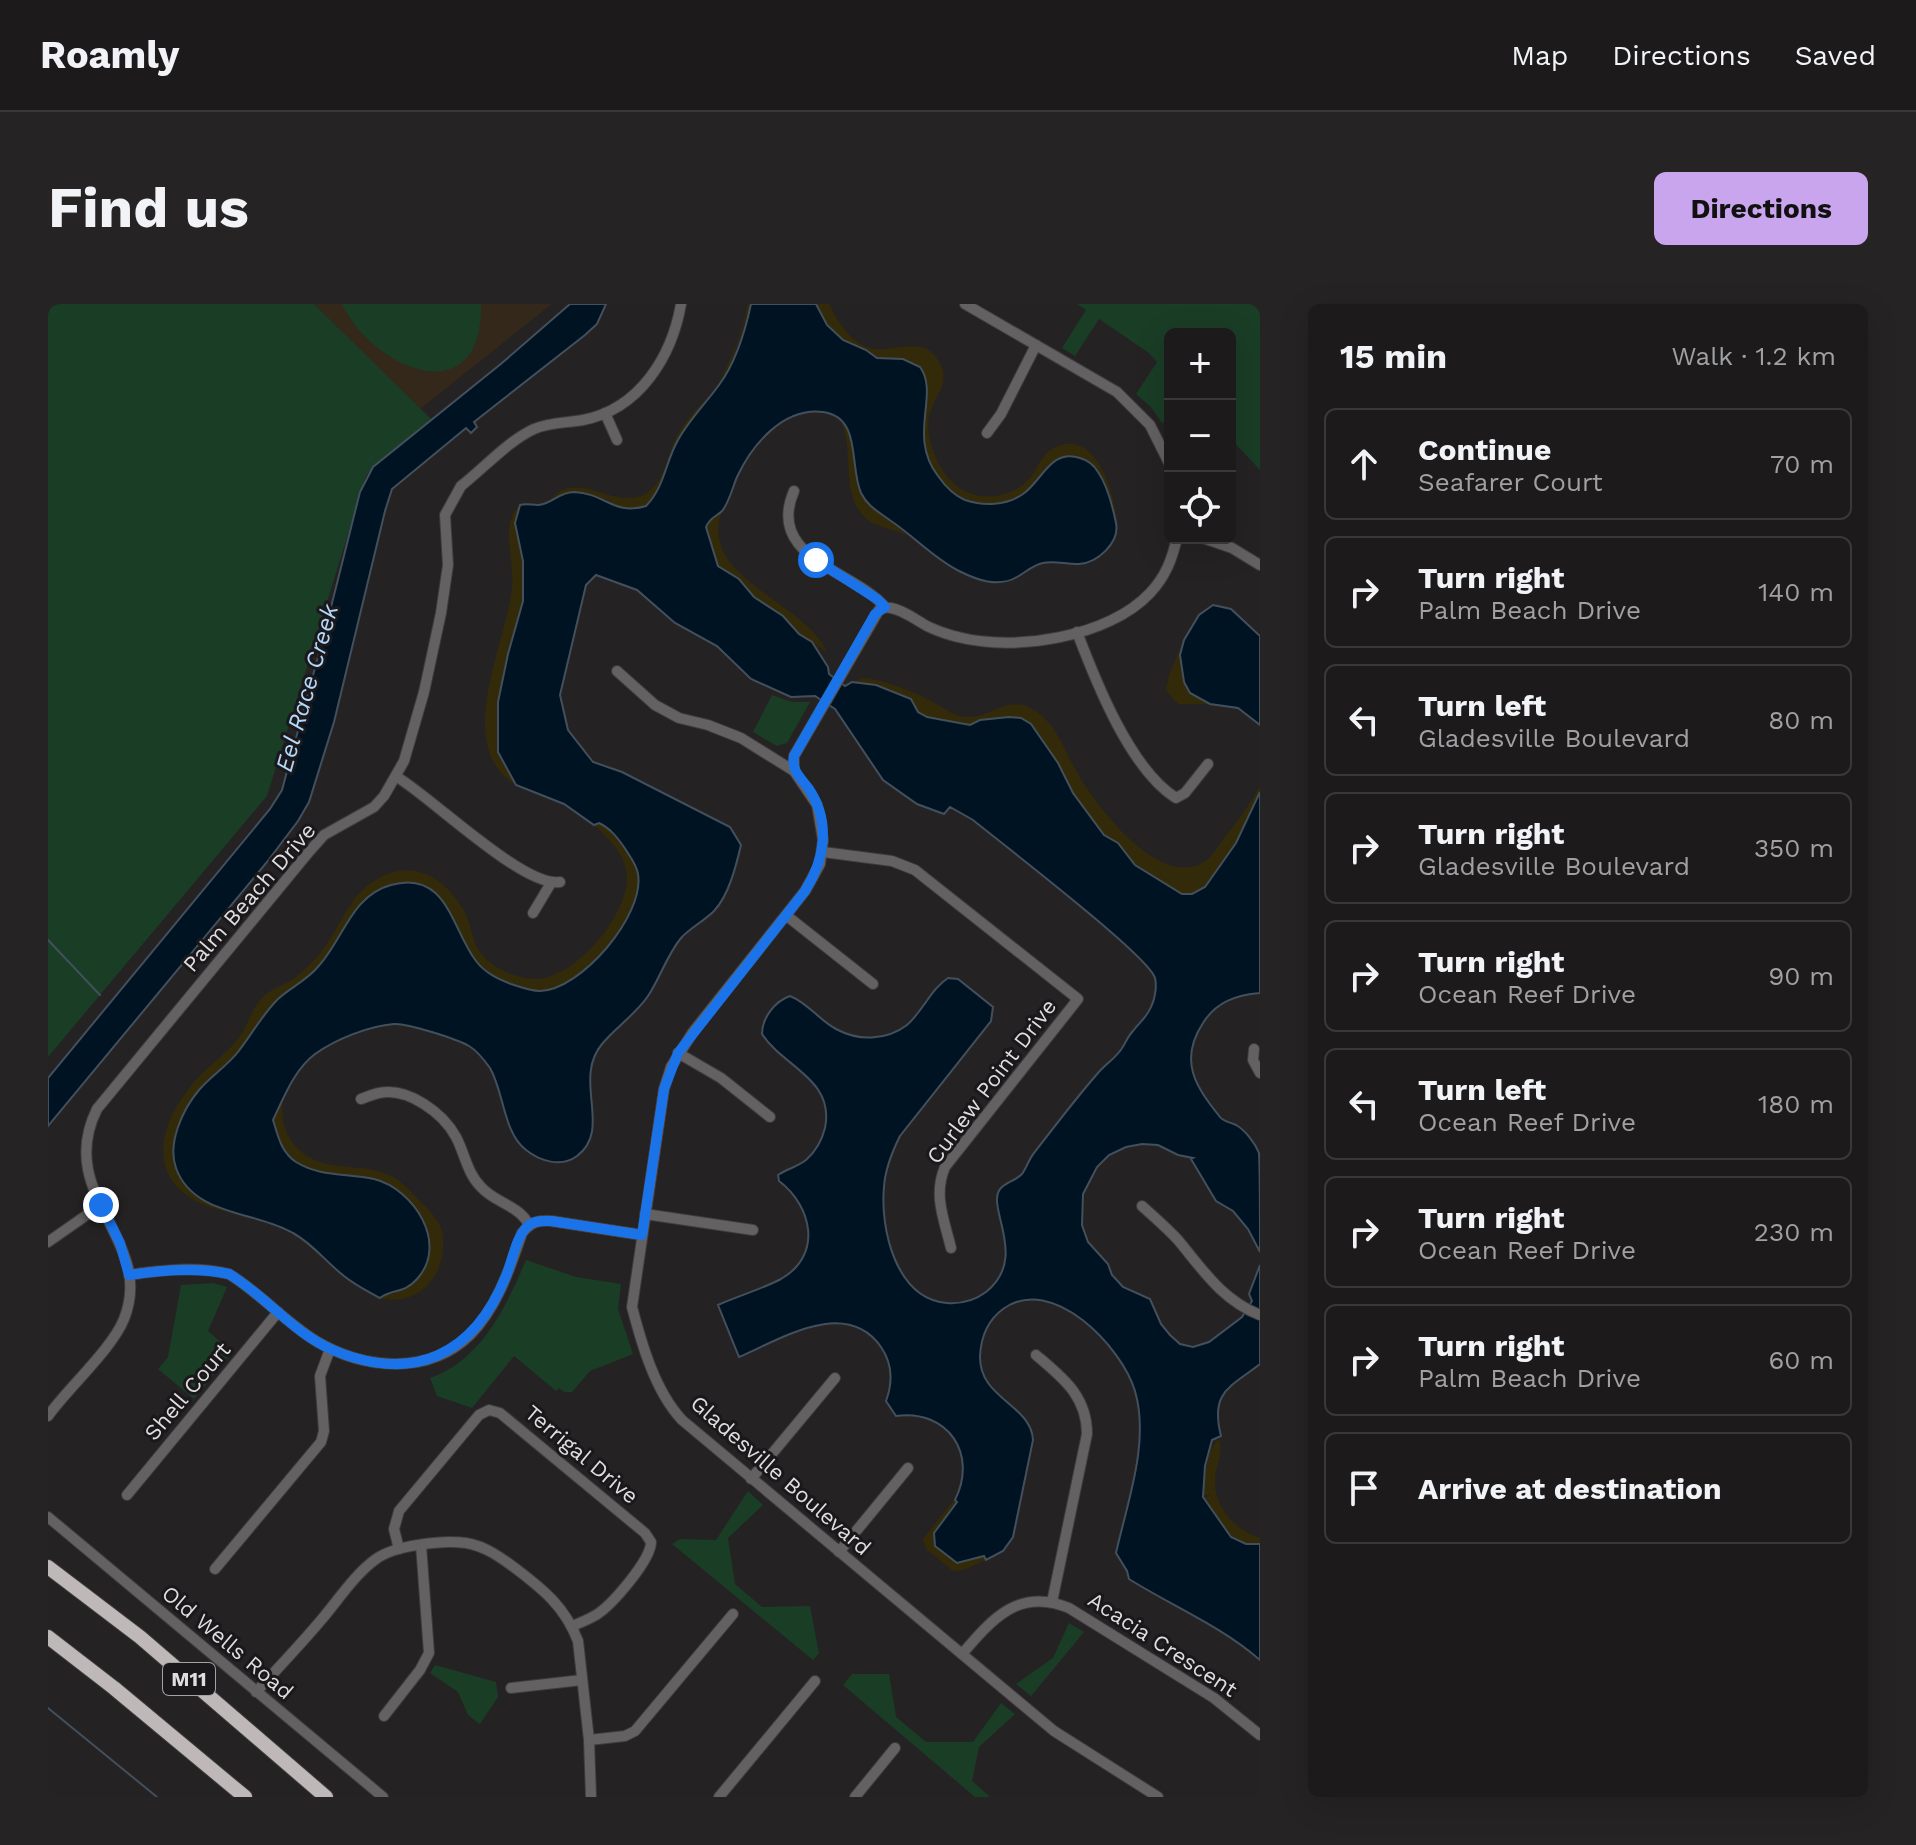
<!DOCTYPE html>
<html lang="en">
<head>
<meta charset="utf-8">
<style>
	:root { --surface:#1c1a1b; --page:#252324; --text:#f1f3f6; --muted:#a0a1a3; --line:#3a383a; --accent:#c9a5ee }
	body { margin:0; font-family:"Work Sans",sans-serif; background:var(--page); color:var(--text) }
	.controls { position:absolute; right:24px; top:24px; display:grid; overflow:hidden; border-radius:12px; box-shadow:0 8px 32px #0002 }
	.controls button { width:72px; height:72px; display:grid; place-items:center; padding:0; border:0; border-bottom:2px solid var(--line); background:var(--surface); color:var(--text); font:40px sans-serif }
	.stop { position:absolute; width:24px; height:24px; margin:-18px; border:6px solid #1a73e8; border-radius:50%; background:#fff }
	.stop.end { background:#1a73e8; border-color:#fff; box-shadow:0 2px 8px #0008 }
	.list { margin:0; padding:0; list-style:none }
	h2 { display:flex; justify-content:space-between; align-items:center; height:104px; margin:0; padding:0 32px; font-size:34px }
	h2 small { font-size:26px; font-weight:400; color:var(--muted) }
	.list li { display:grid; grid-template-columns:52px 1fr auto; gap:24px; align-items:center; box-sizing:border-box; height:112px; margin:0 16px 16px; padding:0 16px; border:2px solid var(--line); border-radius:12px }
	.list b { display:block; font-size:30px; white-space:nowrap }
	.list p { margin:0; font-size:26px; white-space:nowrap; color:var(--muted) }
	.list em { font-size:26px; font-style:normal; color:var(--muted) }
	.icon { flex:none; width:44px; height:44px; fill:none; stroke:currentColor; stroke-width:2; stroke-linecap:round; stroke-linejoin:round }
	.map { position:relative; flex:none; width:1212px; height:1493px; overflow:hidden; border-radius:12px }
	header { display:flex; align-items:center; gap:48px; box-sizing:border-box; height:112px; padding:0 40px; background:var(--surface); border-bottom:2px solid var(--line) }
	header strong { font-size:38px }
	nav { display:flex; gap:44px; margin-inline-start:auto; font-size:28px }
	.intro { display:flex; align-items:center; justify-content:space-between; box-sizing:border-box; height:192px; padding:0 48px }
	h1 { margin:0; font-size:56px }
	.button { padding:20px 36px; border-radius:12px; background:var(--accent); color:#111; font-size:28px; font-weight:700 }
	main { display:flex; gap:48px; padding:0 48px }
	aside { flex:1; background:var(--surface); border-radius:12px; box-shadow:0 8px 32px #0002 }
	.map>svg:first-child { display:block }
	.education { fill:#332819 }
	.green { fill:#1a3d26 }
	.sand { fill:#322a08 }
	.water { fill:#001323; stroke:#43505b; stroke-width:2 }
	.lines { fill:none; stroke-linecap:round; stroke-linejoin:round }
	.stream { stroke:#43505b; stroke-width:2 }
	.minor-casing { stroke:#3f3c3e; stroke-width:12 }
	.highway-casing { stroke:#3f3c3e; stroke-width:16 }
	.minor { stroke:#636161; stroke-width:10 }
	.highway { stroke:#beb9b8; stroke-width:14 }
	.route { stroke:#1a73e8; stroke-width:10 }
	.labels { text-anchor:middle; stroke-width:6; stroke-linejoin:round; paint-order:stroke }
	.shield { fill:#1b181b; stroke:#a4a2a4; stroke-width:2 }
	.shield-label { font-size:20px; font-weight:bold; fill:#dfdddf }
	.street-label { font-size:22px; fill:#dfdddf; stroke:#1b181b }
	.water-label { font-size:24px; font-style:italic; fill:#b2d9fb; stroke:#1b181b }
</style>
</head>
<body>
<header>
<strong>Roamly</strong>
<nav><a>Map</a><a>Directions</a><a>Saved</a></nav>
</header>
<div class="intro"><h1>Find us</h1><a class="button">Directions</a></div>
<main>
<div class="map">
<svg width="1212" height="1493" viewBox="0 0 1212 1493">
	<rect width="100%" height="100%" fill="#252224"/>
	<path class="education" d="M266 0H504L371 106Z"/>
	<g class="green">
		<path d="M0 0H266L383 115 325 163 318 172 219 492 0 753Z"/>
		<path d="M294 0H433C435 111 325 66 294 0Z"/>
		<path d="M1029 0H1212V166L1182 134V30H1122V113L1114 119 1103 103 1088 90 1109 58 1101 49 1051 15 1027 52 1014 44 1038 6Z"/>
		<path d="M724 391 744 398H762L739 439 729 442 705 428Z"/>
		<path d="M478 956 528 973 573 980 570 1005 585 1050 542 1067 524 1088H516L511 1084 508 1087 466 1052 424 1104 389 1092 382 1074C433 1057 458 1003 478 956Z"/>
		<path d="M165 979 179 983 160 1027 184 1048 146 1095 110 1065 120 1053 133 981Z"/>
		<path d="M700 1187 715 1201 680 1234 687 1280 714 1303 762 1302 771 1349 765 1356 624 1240 632 1235 668 1236Z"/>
		<path d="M1021 1319 1036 1328 983 1392 968 1380 1005 1354Z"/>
		<path d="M387 1361 448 1378 450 1393 432 1420 420 1411 410 1388 382 1369Z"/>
		<path d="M804 1370H841L848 1413 878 1438H925L953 1399 967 1410 931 1443 924 1477 942 1493H927L795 1381Z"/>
	</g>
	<g class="sand">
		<path d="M700 0H703L683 59 625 144 615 180 598 202 574 205 558 195 501 197C529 163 561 204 593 192 618 182 618 151 630 130 638 115 651 104 661 91 681 64 693 33 700 0Z"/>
		<path d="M768 0H781C789 16 799 33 816 42 841 54 876 25 893 61 902 81 885 94 881 113 877 135 891 170 910 183 933 199 964 194 982 174 990 164 993 151 1004 145 1046 120 1068 189 1068 218L1044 160C1035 154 1026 150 1015 153 996 158 990 180 974 191 942 212 908 197 887 169 884 164 879 159 878 153 872 134 876 110 879 91L836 56 795 36 784 28Z"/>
		<path d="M792 116C812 134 804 166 813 189 821 208 846 218 860 232 847 225 831 224 820 216 790 193 808 145 792 116Z"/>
		<path d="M472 201 467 219 475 257V297L449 429 450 448 468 481C404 443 458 340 464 284 467 257 451 219 472 201Z"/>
		<path d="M674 207C649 274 757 297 779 348L751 330 735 312 706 293 691 275 670 262 658 222 660 216Z"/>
		<path d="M1136 336C1134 343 1131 349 1133 356 1137 371 1149 391 1162 400H1130L1118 386 1121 371Z"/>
		<path d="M816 374C833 375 864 387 879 395 892 401 903 411 917 413 943 415 960 389 986 406 1009 420 1017 448 1030 470 1050 504 1114 589 1159 556 1165 551 1169 543 1174 537 1188 519 1201 502 1212 482V488L1188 539 1157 583 1144 590H1134L1087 561 1070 539 1056 531 1025 489 993 432 983 420 973 414 961 413 932 416 922 421 879 413 870 408 863 395 821 380 804 378Z"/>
		<path d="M550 519C562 524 569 533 576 543 581 551 589 561 590 570 596 609 539 676 503 685 491 689 480 686 468 682 455 677 441 671 431 661 407 635 408 594 371 580 354 575 333 583 320 593 297 611 290 642 271 662 260 675 245 682 233 693 214 711 204 731 188 750 177 762 163 771 153 784 143 797 133 847 128 865 142 890 155 894 178 908 101 890 100 832 147 777 160 762 177 751 190 735 199 723 203 705 214 694 221 686 231 683 240 678 250 672 259 664 267 655 293 628 298 589 335 572 372 554 405 581 420 615 424 627 425 639 433 649 444 664 467 674 486 675 527 677 587 605 578 565 574 547 559 533 546 521Z"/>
		<path d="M235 794C232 816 237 835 255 849 279 868 312 859 339 870 354 876 364 890 376 901 389 914 397 925 395 944 394 960 387 977 373 987 360 996 347 997 332 994L337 990H347L377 919C366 905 355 888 338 880 329 875 318 874 308 873 259 867 240 867 225 816Z"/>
		<path d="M1171 1135C1176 1150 1167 1162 1167 1178 1167 1205 1188 1226 1212 1234V1240C1182 1242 1171 1217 1157 1194L1163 1191H1156C1156 1174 1159 1145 1171 1135Z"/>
		<path d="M906 1196 938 1256 916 1266 905 1267 878 1245 875 1235Z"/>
	</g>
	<g class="water">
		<path d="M522 0H558L549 20 537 31 426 118 429 123 423 129 418 124 344 185 337 207 286 418 261 498 250 517 219 558 0 822V774L222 505 234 486 277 327 312 188 325 163 454 59Z"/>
		<path d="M703 0H768L779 21 795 36 818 46 829 54 855 55 872 63C892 90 859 132 890 172 897 182 905 191 917 196 935 202 958 202 975 190 994 177 1003 144 1032 154 1039 156 1046 161 1050 168 1059 181 1065 204 1068 219 1072 239 1049 259 1031 260 1019 261 1008 256 995 259 985 261 978 268 969 273 950 284 929 276 911 267 885 254 867 233 843 217 831 208 820 203 813 189 801 162 814 113 775 108 735 103 704 141 689 173 685 182 681 199 674 207 668 213 662 213 658 223L670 262 691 275 706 293 735 312 751 330 764 338 780 363 781 370 797 382 804 378 828 381 863 395 870 408 879 413 922 421 932 416 961 413 973 414 983 420 1010 459 1025 489 1056 531 1070 539 1087 561 1134 590H1144L1157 583 1188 539 1212 488V689C1188 691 1168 698 1155 719 1130 757 1148 783 1172 813 1176 818 1182 818 1188 821 1197 826 1207 839 1211 849 1212 866 1212 926 1212 948L1200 925 1185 907 1168 897 1143 855 1145 854 1130 851 1110 841 1094 840 1078 843 1061 851 1049 863 1035 890 1034 921 1040 938 1060 960 1064 971 1075 983 1102 995 1113 1020 1122 1031 1132 1040 1145 1043 1161 1038 1194 1013 1204 997 1201 990 1212 961V1060C1181 1084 1162 1088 1173 1132L1164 1136 1157 1162 1155 1193 1183 1233 1198 1240H1212V1356C1173 1322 1124 1302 1081 1275L1079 1267 1068 1249C1079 1199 1102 1139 1087 1087 1074 1043 1004 969 955 1005 940 1016 933 1033 932 1052 931 1095 983 1100 985 1136L965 1233 955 1247 938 1256 936 1252 909 1259 887 1242 886 1229 909 1198 907 1196C930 1150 900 1105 848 1112L838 1097C845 1078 844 1059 833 1043 798 993 733 1035 691 1053L670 1001C690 992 714 985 733 975 775 951 764 902 731 877L730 871C739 865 749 863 758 856 767 848 774 836 777 824 787 775 735 763 714 730 714 714 727 697 742 692 760 699 771 716 788 725 810 737 838 737 859 721 875 707 883 685 900 674L910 675 945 703 943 717 852 832C844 848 837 866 836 883 832 925 848 995 899 999 913 1000 926 997 938 988 983 952 934 900 954 883 960 878 968 876 974 870 979 863 981 855 986 849 1007 822 1028 794 1050 769 1057 761 1066 755 1072 747 1077 741 1079 733 1085 727 1091 719 1099 713 1103 703 1107 695 1109 683 1107 674 1101 652 953 539 925 516L902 503 896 510 869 500 835 476 787 405 767 392 743 393 703 375 669 342 627 319 589 286 548 271 538 281 512 391 520 426 545 458 574 468 682 523 693 541C688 562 681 591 666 607 656 617 642 624 633 634 619 651 612 674 600 692 587 711 568 723 554 740 524 776 565 825 529 852 513 864 492 857 478 846 455 828 456 788 442 764 437 757 428 746 421 742 409 735 359 719 346 720 321 722 288 735 267 750 246 766 236 793 225 816 230 832 233 848 248 858 272 873 299 869 326 875 366 885 401 940 369 975 356 990 343 985 332 994 319 987 307 981 296 972 278 958 265 940 245 929 208 907 145 912 128 864 119 839 135 805 151 786 163 772 179 762 190 748 204 730 214 711 230 695 242 684 257 677 268 665 295 638 302 592 343 581 399 565 404 626 428 657 437 669 450 675 463 680 472 683 482 687 492 687 533 686 597 611 590 570 589 561 581 551 576 543 569 533 562 524 551 519L546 521 516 500 468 481 450 448V398L460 350 475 297V257L467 219 472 201C479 199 483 201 490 201 504 200 511 188 526 188 557 189 566 212 598 202 617 182 617 159 630 136 641 116 658 99 671 81 688 58 697 28 703 0Z"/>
		<path d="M1165 301 1183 305 1212 332V421L1190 404 1162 400 1142 389 1136 378 1132 351 1136 336 1151 311Z"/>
	</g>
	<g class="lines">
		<g class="stream">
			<path d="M0 636 52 691"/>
			<path d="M0 1404 109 1493"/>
		</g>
		<defs>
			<g id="minor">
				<path d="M917 0 1069 88 1102 121 1122 161"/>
				<path d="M557 109 569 136"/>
				<path d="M939 129 953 110 988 41"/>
				<path d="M746 187C717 254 805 266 837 303"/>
				<path d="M1155 234 1184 244 1212 261"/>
				<path d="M1029 328C1048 378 1082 465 1128 494L1137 489 1160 460"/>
				<path d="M569 367 607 401 631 414 660 421 693 434 746 467 769 501 775 536 772 560 757 587 645 728 623 763 616 785 584 1003C594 1041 607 1087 634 1116L1006 1427 1110 1493"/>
				<path d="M746 467V452L831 306C836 304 836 303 843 304 856 306 869 317 881 323 890 327 901 331 910 333 967 348 1061 333 1102 289 1118 272 1124 255 1129 234"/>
				<path d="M349 473C383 493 476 584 512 578"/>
				<path d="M775 548 844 557 867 566 1030 695 897 863C885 891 896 915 903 944"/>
				<path d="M485 609 503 579"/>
				<path d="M739 612 825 680"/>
				<path d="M1206 745 1205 756 1212 769"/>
				<path d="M630 749 673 774 722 813"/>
				<path d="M313 795C319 793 325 790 331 789 360 783 395 809 408 833 417 850 419 869 433 883 447 899 471 901 481 921"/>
				<path d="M1094 902C1106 913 1119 924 1130 936 1155 966 1174 996 1212 1011"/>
				<path d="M597 910 705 926"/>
				<path d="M0 938 53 901"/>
				<path d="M81 971C113 966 150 962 181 970 212 989 237 1018 268 1037 315 1065 380 1072 422 1031 449 1004 462 964 474 929 483 918 490 916 503 917L594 931"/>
				<path d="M988 1051C1015 1074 1039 1092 1039 1130L1004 1298"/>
				<path d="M0 1112C20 1084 64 1045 76 1015 108 935 6 892 49 805L260 549 276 531 326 503 336 492 356 457 376 388 393 309 400 261 397 211 413 182C436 164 460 137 486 125 502 118 519 119 535 116 592 105 624 52 633 0"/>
				<path d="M703 1175 787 1074"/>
				<path d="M79 1191 230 1008"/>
				<path d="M0 1213 335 1493"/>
				<path d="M351 1245 346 1225 351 1207 431 1111 441 1106 452 1109 597 1229 603 1238C603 1256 564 1301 548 1311 541 1315 532 1319 524 1322"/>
				<path d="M791 1248 860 1164"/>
				<path d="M167 1265 273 1138 276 1127 272 1072 282 1045"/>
				<path d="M914 1350C944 1315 971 1283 1021 1304L1166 1394 1212 1431"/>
				<path d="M463 1384 534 1376"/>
				<path d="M208 1388C231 1363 253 1340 274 1315 291 1295 307 1270 328 1255 347 1241 395 1236 418 1239 437 1242 452 1253 467 1264 496 1286 517 1303 530 1337L541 1436 543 1493"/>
				<path d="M336 1412 372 1366 381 1349 373 1241"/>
				<path d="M541 1436 577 1432 587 1427 685 1310"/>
				<path d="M671 1493 767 1377"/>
				<path d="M807 1493 847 1444"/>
			</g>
			<g id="highway">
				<path d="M0 1263 92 1333 278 1493"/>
				<path d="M0 1333 66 1384 197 1493"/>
			</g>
		</defs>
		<use href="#minor" class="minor-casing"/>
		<use href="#highway" class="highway-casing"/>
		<use href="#minor" class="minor"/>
		<use href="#highway" class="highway"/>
	</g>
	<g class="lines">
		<path class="route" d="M53 901 72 939 81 971C113 966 150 963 181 970 218 992 245 1029 285 1046 365 1080 426 1051 458 972 464 958 468 932 480 922 487 916 495 917 503 917L594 931 616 785 630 749 757 587C777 555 783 518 761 485 753 474 743 467 746 452L827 310 837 303 829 295 768 256"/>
	</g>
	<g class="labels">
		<rect class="shield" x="115" y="1359" width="52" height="32" rx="6"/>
		<g class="shield-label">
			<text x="141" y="1382">M11</text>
		</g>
		<g class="street-label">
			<text transform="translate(201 593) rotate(-49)" y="8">Palm Beach Drive</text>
			<text transform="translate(943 777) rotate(-53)" y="8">Curlew Point Drive</text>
			<text transform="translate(139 1087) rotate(-50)" y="8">Shell Court</text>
			<text transform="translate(534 1150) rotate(40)" y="8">Terrigal Drive</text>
			<text transform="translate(733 1171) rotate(41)" y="8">Gladesville Boulevard</text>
			<text transform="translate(180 1338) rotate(40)" y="8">Old Wells Road</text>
			<text transform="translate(1115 1340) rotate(33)" y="8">Acacia Crescent</text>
		</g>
		<g class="water-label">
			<text transform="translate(259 384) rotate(-74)" y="8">Eel Race Creek</text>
		</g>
	</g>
</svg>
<div class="controls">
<button>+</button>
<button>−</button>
<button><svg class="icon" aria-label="locate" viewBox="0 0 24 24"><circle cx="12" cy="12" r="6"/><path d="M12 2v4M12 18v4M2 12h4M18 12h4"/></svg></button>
</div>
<div class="stop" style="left:768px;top:256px"></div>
<div class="stop end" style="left:53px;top:901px"></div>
</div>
<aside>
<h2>15 min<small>Walk · 1.2 km</small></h2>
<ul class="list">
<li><svg class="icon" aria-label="ahead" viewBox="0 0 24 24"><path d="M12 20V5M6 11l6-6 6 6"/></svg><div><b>Continue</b><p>Seafarer Court</p></div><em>70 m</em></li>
<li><svg class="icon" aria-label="right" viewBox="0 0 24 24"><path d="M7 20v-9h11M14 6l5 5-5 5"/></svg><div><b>Turn right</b><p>Palm Beach Drive</p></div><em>140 m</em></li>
<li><svg class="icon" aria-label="left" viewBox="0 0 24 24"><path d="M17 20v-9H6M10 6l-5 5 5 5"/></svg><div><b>Turn left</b><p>Gladesville Boulevard</p></div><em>80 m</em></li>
<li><svg class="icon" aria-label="right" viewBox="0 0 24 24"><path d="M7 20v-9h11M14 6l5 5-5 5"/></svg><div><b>Turn right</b><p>Gladesville Boulevard</p></div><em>350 m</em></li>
<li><svg class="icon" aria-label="right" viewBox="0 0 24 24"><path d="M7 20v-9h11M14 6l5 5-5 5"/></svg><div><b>Turn right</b><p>Ocean Reef Drive</p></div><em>90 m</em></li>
<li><svg class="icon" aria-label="left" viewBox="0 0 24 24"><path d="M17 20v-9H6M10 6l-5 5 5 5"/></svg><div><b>Turn left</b><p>Ocean Reef Drive</p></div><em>180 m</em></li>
<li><svg class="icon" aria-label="right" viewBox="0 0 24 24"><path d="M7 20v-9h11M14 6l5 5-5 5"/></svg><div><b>Turn right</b><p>Ocean Reef Drive</p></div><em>230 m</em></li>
<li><svg class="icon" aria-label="right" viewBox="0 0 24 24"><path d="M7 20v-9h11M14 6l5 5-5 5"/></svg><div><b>Turn right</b><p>Palm Beach Drive</p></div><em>60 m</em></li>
<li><svg class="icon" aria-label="arrive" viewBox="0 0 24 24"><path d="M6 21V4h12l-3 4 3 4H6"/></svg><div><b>Arrive at destination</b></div></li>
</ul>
</aside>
</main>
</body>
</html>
